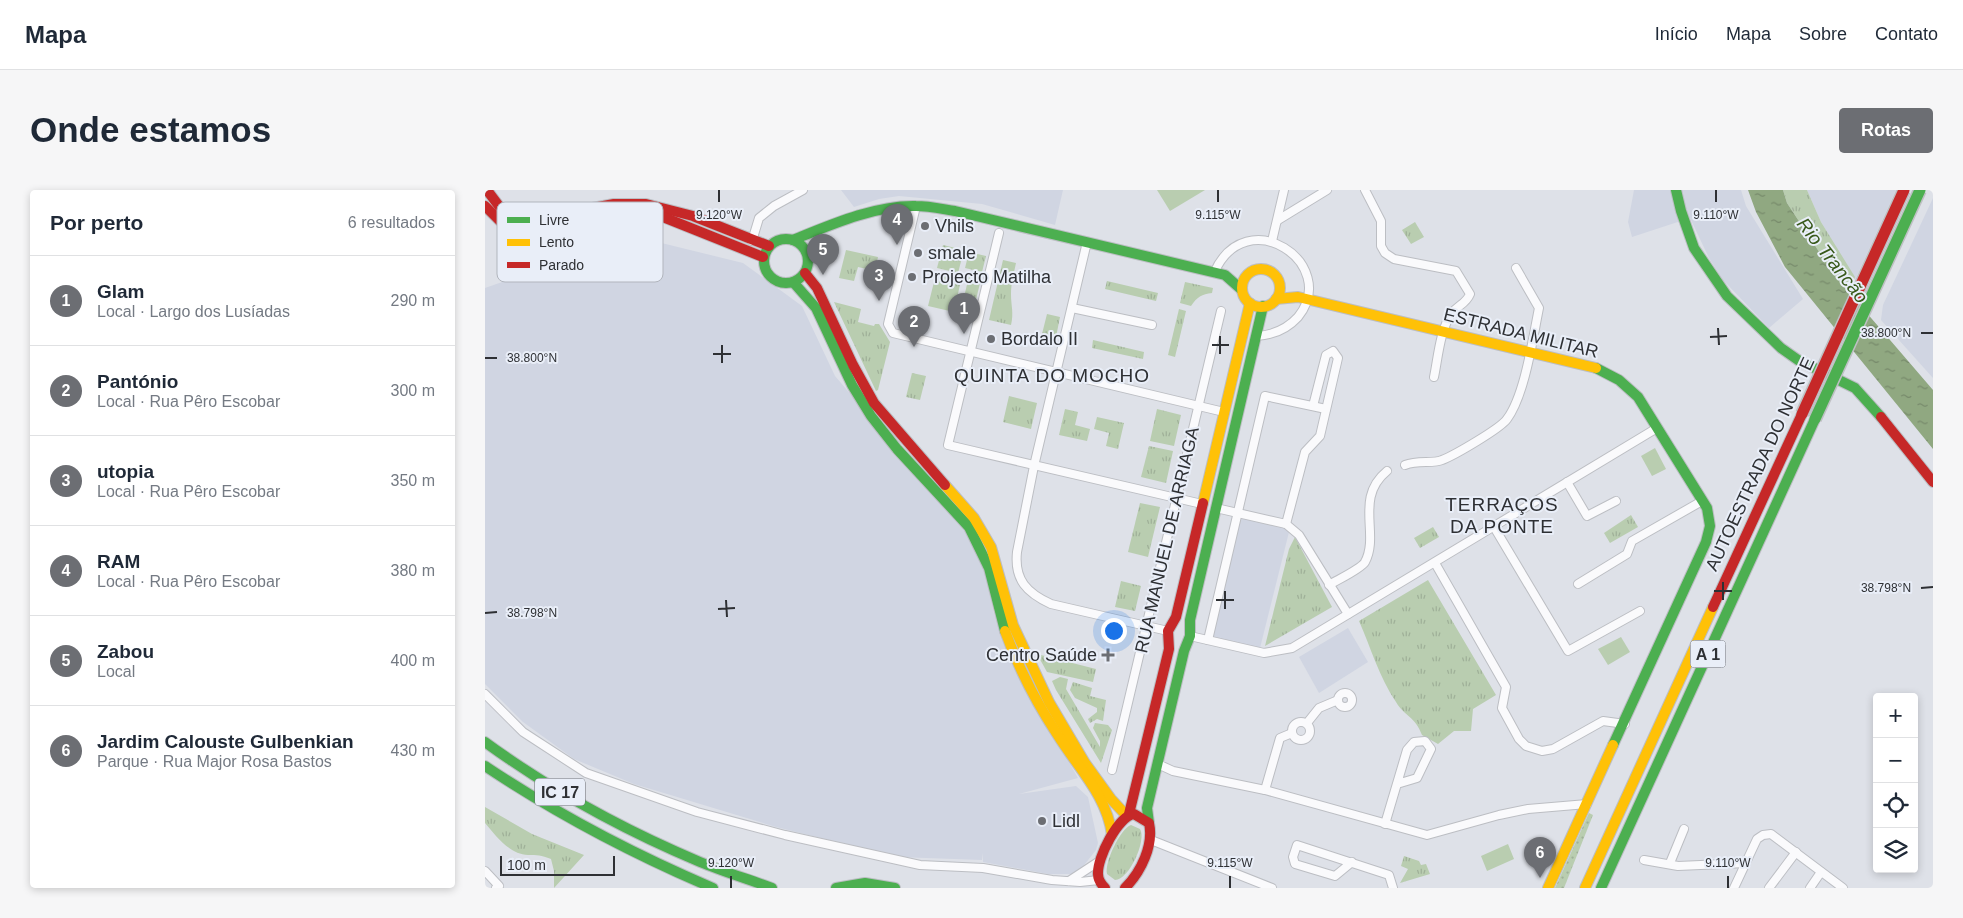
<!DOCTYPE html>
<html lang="pt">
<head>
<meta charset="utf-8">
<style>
	:root { --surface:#fff; --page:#f6f6f7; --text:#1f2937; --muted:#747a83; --line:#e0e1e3; --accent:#6c6e73 }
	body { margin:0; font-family:Helvetica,sans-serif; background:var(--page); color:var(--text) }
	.controls { position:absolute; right:15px; bottom:15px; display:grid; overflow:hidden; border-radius:5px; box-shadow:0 2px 8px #0003 }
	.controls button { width:45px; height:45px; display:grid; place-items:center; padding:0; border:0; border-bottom:1px solid var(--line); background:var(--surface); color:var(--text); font:25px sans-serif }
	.scale { position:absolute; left:15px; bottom:12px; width:115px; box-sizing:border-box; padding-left:5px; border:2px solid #2e3034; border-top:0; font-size:14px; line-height:18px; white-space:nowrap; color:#2e3034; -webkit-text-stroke:4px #e9eef8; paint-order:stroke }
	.you { position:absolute; left:628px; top:440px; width:18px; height:18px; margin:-12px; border:4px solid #fff; border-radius:50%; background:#1a73e8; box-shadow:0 0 0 8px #1a73e833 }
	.badge { display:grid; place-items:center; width:32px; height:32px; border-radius:50%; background:var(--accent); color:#fff; font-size:16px; font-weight:700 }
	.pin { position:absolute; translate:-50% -41px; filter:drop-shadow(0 1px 2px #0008) }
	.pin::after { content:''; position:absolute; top:26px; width:18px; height:15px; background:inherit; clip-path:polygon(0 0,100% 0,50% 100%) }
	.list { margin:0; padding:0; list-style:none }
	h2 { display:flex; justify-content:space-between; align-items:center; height:65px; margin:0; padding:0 20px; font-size:21px }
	h2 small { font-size:16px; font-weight:400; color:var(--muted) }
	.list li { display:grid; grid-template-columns:32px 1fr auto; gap:15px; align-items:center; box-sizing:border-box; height:90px; padding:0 20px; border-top:1px solid var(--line) }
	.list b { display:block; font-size:19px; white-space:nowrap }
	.list p { margin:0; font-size:16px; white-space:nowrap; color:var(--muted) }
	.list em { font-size:16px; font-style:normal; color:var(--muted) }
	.icon { flex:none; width:28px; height:28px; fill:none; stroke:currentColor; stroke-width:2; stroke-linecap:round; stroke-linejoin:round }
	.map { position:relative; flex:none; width:1448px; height:698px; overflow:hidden; border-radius:5px }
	header { display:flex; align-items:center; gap:30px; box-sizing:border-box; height:70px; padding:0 25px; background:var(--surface); border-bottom:1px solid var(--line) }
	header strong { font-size:24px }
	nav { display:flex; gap:28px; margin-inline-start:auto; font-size:18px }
	.intro { display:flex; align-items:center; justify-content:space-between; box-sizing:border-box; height:120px; padding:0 30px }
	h1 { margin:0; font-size:35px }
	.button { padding:12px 22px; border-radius:5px; background:var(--accent); color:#fff; font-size:18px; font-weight:700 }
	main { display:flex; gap:30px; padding:0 30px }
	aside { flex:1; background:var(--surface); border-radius:5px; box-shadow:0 2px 8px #0003 }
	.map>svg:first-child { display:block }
	.built { fill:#d0d5e2 }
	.grass { fill:url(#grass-tufts) }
	.garden { fill:url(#garden-dots) }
	.pitch { fill:#b9cdb0 }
	.water { fill:url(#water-ripples) }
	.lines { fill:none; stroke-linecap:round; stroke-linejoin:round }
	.street-casing { stroke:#bcbec3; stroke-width:10 }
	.fast-casing { stroke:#bcbec3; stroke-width:12 }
	.slow-casing { stroke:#bcbec3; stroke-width:12 }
	.jam-casing { stroke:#bcbec3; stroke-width:12 }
	.street { stroke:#fafafc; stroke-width:8 }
	.fast { stroke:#4caf50; stroke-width:10 }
	.slow { stroke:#ffc107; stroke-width:10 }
	.jam { stroke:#c62828; stroke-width:10 }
	.fast-bridge-casing { stroke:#bec0c3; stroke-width:14; stroke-linecap:butt }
	.jam-bridge-casing { stroke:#bec0c3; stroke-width:14; stroke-linecap:butt }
	.fast-bridge { stroke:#4caf50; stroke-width:11 }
	.jam-bridge { stroke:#c62828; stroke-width:11 }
	.ticks { fill:none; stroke:#2e3034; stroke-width:2 }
	.poi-dot { fill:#6c6e73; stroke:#e9eef8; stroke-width:2 }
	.labels { text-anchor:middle; stroke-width:4; stroke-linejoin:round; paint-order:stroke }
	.shield { fill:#e9eef8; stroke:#66696f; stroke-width:1 }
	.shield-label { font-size:16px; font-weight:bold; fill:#2e3034 }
	.poi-label { font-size:18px; fill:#2e3034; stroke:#e9eef8; text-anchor:start }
	.street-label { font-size:18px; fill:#2e3034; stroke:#e9eef8 }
	.water-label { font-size:19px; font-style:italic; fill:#38591a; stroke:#e9eef8 }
	.neighbourhood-label { font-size:19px; letter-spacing:1px; fill:#2e3034; stroke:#e9eef8 }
	.key { fill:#e9eef8; stroke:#b1b5bd; stroke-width:1 }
	.key-label { font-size:14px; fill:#2e3034 }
	.ticks-label { font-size:12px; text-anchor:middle; fill:#2e3034; stroke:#e9eef8; stroke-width:4; stroke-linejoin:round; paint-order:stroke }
</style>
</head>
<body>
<header>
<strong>Mapa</strong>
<nav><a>Início</a><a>Mapa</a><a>Sobre</a><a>Contato</a></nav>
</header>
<div class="intro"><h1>Onde estamos</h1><a class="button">Rotas</a></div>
<main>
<aside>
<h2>Por perto<small>6 resultados</small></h2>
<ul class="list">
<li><span class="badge">1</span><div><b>Glam</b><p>Local · Largo dos Lusíadas</p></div><em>290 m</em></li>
<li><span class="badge">2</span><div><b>Pantónio</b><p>Local · Rua Pêro Escobar</p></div><em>300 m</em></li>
<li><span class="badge">3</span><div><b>utopia</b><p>Local · Rua Pêro Escobar</p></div><em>350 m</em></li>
<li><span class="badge">4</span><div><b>RAM</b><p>Local · Rua Pêro Escobar</p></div><em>380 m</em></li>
<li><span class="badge">5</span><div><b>Zabou</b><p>Local</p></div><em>400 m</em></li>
<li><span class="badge">6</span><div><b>Jardim Calouste Gulbenkian</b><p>Parque · Rua Major Rosa Bastos</p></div><em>430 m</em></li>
</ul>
</aside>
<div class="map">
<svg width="1448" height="698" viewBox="0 0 1448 698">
	<defs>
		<pattern id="grass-tufts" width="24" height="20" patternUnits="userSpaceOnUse" patternTransform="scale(1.25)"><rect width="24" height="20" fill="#b9cdb0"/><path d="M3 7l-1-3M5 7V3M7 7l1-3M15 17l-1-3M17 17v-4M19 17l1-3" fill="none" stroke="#9fb098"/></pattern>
		<pattern id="garden-dots" width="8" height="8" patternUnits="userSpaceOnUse" patternTransform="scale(1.25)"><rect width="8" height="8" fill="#b9cdb0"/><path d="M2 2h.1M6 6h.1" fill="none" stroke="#9fb098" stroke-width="1.8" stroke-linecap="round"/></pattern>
		<pattern id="water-ripples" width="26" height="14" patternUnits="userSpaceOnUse" patternTransform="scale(1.25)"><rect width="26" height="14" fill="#90a881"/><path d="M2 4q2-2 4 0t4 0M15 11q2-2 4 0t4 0" fill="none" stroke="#76896a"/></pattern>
	</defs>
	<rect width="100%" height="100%" fill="#dee1e8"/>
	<g class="built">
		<path d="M356 0H578L570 35 497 14 414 6 394 9 369 17Z"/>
		<path d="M1149 0H1256L1261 16 1318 109 1284 138 1238 90 1224 68 1205 28 1147 47 1143 32Z"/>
		<path d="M1322 0H1411L1370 90 1336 32Z"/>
		<path d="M1448 8V188L1396 130 1398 115Z"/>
		<path d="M148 46 258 73 317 116 350 186 476 333 498 370 509 424 546 505 593 588 534 604 591 596 603 607 613 653 611 660 596 679 587 684H563L498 672V663L497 670 413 667 291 637 149 594 89 569 38 532 0 494V98Z"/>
		<path d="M753 323 805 338 774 462 723 450Z"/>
		<path d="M863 438 883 472 834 503 814 467Z"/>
	</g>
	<g class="grass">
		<path d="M1298 0H1322L1336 32 1370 87 1364 102 1350 86 1302 13Z"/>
		<path d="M930 32 939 47 926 54 917 40Z"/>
		<path d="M458 55 479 60 473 83 452 78Z"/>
		<path d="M361 60 393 67 390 81 373 77 369 91 354 88Z"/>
		<path d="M484 62 501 66 497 82 480 78Z"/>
		<path d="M518 70 531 73C529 83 526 93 526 104 526 116 529 123 526 135L504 130Z"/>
		<path d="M451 84 476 90 469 122 443 116Z"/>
		<path d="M484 86 496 89 487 126 475 124Z"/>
		<path d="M622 91 673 103 671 111 620 99Z"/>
		<path d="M700 92 728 98 727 103C717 104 712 107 706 116L695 113Z"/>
		<path d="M349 112 376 119 373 132 389 136 390 134H394L405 152 393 200 391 201Z"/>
		<path d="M694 119 701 121 690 167 683 165Z"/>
		<path d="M562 124 575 127 571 147 557 144Z"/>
		<path d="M608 150 659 162 658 169 607 158Z"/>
		<path d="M427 183 441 186 435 210 421 207Z"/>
		<path d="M524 206 552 213 546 239 518 232Z"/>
		<path d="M580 219 593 222 590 235 605 239 602 251 574 245Z"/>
		<path d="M672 219 696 225 689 256 665 251Z"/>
		<path d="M612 227 639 233 633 259 621 256 624 243 609 239Z"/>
		<path d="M664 256 688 261 681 293 656 287Z"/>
		<path d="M655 313 675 317 663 367 643 362Z"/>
		<path d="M1146 325 1153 337 1125 353 1119 343Z"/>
		<path d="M948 337 954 347 935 358 929 348Z"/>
		<path d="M810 347 847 417 780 456 804 359Z"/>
		<path d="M943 390 1011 505 988 519 986 541H969L953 554 937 545C930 526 920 527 911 512 894 487 886 458 874 431Z"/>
		<path d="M636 391 656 396 650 421 630 417Z"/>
		<path d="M552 464 611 479 608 492 562 482Z"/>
		<path d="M575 487 583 489 581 499 615 557V551L608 538 610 533 623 535 627 540 616 573 571 500 567 491Z"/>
		<path d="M588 492 607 498 605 506 621 510 618 531 612 529 605 533 603 529 612 522V518L590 508 585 500Z"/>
		<path d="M0 617 47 644 99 665 69 698V681L66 669C56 665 52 665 43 665 24 664 11 646 0 633Z"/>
		<path d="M646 635 655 639C662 650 644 690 630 690L622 684C619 673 635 639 646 635Z"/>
		<path d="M919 666 934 671 936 675 941 674 945 684 915 693 923 679 916 676Z"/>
	</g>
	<path class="garden" d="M1104 623 1108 625 1079 698H1070Z"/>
	<g class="pitch">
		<path d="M672 0H720L685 21Z"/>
		<path d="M1170 258 1181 279 1167 286 1156 266Z"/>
		<path d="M1136 447 1145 462 1123 475 1113 459Z"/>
		<path d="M1023 654 1029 669 1002 681 996 666Z"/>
	</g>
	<path class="water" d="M1263 0H1298L1302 13 1350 86 1448 200V259L1300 77 1271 22Z"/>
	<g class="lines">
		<defs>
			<g id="street">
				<path d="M880 0 896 31V56L900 63 909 69 971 81 985 104C981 114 973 115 967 123 955 139 953 168 949 187"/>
				<path d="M431 16 403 134 408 143 739 222"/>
				<path d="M793 30 842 0"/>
				<path d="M514 43 463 255 717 314"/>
				<path d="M267 51 274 28 289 16 318 0"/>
				<path d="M787 51 799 0"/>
				<path d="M602 52 549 276 532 362C529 390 542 403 566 414L683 441"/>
				<path d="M729 83C761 10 856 74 813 127 802 139 788 145 772 146"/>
				<path d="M587 118 667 135"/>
				<path d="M920 275C933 270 948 274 957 270 970 265 1016 238 1022 229 1040 205 1048 147 1054 118L1031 78"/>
				<path d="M1082 292 1102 326 1131 311"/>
				<path d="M731 318 801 334 814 345 863 424"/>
				<path d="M801 334 820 262 835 246 853 168 848 161 841 165 828 216"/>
				<path d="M1009 337 1083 461 1155 421"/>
				<path d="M950 373 1021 497 1017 518 1034 549 1041 556 1057 561 1068 559 1118 531 1140 534"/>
				<path d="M1093 394 1142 364 1147 351 1217 311"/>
				<path d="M844 395C852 390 876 379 880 372 895 344 869 308 902 281"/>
				<path d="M705 446 779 463 807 458 1172 238"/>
				<path d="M723 450 780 206 841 219"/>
				<circle cx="860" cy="510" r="7"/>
				<path d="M0 504 38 542 101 583 212 622 300 645 435 675 498 678 567 690 595 692 614 690"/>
				<circle cx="816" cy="541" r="9"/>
				<path d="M822 533 834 518 853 510"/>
				<path d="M673 569 675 575 688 581 780 600 942 645 1014 625 1043 619 1102 614"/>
				<path d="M627 580 736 121"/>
				<path d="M780 600 795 548 807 543"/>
				<path d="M900 634 922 560 929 552 940 551 946 559 932 588 912 594"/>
				<path d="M666 650 787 698"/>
				<path d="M1159 670 1193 676 1261 673"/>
				<path d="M867 672 850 686 810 674 808 667 812 655 904 685 908 698"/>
				<path d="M1185 673 1199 639"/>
				<path d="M0 681 14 696 11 698"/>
				<path d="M584 691 616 670"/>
				<path d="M1249 698 1272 649 1278 645 1286 644 1358 698"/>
				<path d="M1284 698 1311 662"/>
				<path d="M1325 698 1336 682"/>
			</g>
			<g id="fast">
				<path d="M1191 0 1196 21 1209 58 1242 106 1296 158 1313 170 1370 198 1396 227"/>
				<circle cx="301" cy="71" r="22"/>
				<path d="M308 50C345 35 390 15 431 16 444 16 457 19 470 21L740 85 757 100"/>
				<path d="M309 93 331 118 367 195 386 226 412 259 484 337 504 378 520 441"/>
				<path d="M1111 178 1134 190 1153 207 1222 318 1225 336 1221 352 1128 555"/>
				<path d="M0 552C67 601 139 640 215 672 239 682 263 689 287 698"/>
				<path d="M0 576C72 624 148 664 228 698"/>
				<path d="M664 633 662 618 699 461 705 446V430L778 116"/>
				<path d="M351 698 380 693 410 698"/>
				<path d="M1116 698 1330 229"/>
			</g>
			<g id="slow">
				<circle cx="776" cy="98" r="19"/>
				<path d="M791 109 813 107 1111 178"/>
				<path d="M460 295 489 328 506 357 528 435 564 512 600 573 626 609 641 625"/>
				<path d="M718 313 765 113"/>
				<path d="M520 441C533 477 551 512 572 544 592 577 622 605 627 645"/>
				<path d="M1063 698 1128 555"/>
				<path d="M1100 698 1228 417"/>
			</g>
			<g id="jam">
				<path d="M2 0 17 20 33 28H54L129 14H161L208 26 284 56"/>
				<path d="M0 16 15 31 36 38 149 23 178 27 278 67"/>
				<path d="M320 83 332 98 368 175 389 213 460 295"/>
				<path d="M1396 227 1448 292"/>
				<path d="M1228 417 1317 224"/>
				<path d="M644 624 684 459 683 441 691 427 718 313"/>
				<path d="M620 698C616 694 613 690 613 684 612 668 633 626 649 624L664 633C669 655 656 682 640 698"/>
			</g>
		</defs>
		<use href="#street" class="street-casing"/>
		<use href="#fast" class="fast-casing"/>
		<use href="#slow" class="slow-casing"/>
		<use href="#jam" class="jam-casing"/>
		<use href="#street" class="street"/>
		<use href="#fast" class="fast"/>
		<use href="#slow" class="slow"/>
		<use href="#jam" class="jam"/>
		<defs>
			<path id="fast-bridge" d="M1330 229 1435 0"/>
			<path id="jam-bridge" d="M1317 224 1419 0"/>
		</defs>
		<use href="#fast-bridge" class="fast-bridge-casing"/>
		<use href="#jam-bridge" class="jam-bridge-casing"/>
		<use href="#fast-bridge" class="fast-bridge"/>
		<use href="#jam-bridge" class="jam-bridge"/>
	</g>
	<path class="ticks" d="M234 0V12M733 0V12M1231 0V12M1233 138 1234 155M1436 143H1448M735 146V164M1225 147 1242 146M237 155V173M727 155H744M228 164H246M0 168H12M1238 392V410M1436 398 1448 397M740 401V419M1229 401H1247M241 410 242 427M731 410H749M233 419 250 418M0 423 12 422M246 686V698M745 686V698M1243 686V698"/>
	<g class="poi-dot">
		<circle cx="440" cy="36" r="5"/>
		<circle cx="433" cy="63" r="5"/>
		<circle cx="427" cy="87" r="5"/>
		<circle cx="506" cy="149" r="5"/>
		<path d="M620.5 457.5h5v5h5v5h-5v5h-5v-5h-5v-5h5z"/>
		<circle cx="557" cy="631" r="5"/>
	</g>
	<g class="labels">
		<g class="shield">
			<rect x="1205.5" y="450.5" width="35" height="27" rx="4"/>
			<rect x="50" y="588.5" width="50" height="27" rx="4"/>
		</g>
		<g class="shield-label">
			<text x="1223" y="470">A 1</text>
			<text x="75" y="608">IC 17</text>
		</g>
		<g class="poi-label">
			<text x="450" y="42">Vhils</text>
			<text x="443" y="69">smale</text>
			<text x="437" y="93">Projecto Matilha</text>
			<text x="516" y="155">Bordalo II</text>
			<text x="612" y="471" text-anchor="end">Centro Saúde</text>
			<text x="567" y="637">Lidl</text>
		</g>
		<g class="street-label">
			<text transform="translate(1036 143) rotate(14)" y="6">ESTRADA MILITAR</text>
			<text transform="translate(1275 274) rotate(-65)" y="6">AUTOESTRADA DO NORTE</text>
			<text transform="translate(682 350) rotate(-77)" y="6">RUA MANUEL DE ARRIAGA</text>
		</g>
		<g class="water-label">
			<text transform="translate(1348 70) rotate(52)" y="7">Rio Trancão</text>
		</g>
		<g class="neighbourhood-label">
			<text x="567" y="192">QUINTA DO MOCHO</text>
			<text x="1017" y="321">TERRAÇOS<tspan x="1017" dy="22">DA PONTE</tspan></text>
		</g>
	</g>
	<rect x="12" y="12" width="166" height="80" rx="8" class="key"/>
	<rect x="22" y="27" width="23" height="6" fill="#4caf50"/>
	<rect x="22" y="49" width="23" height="7" fill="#ffc107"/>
	<rect x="22" y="72" width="23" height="6" fill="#c62828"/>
	<g class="key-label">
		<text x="54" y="35">Livre</text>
		<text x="54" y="57">Lento</text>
		<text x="54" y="80">Parado</text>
	</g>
	<g class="ticks-label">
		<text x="234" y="29">9.120°W</text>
		<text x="733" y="29">9.115°W</text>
		<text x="1231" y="29">9.110°W</text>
		<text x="1401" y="147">38.800°N</text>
		<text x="47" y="172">38.800°N</text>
		<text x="1401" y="402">38.798°N</text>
		<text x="47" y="427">38.798°N</text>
		<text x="246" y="677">9.120°W</text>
		<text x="745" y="677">9.115°W</text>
		<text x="1243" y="677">9.110°W</text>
	</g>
</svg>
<div class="controls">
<button>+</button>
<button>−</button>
<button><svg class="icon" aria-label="locate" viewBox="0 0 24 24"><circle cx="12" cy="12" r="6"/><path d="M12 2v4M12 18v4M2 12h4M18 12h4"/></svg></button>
<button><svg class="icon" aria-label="layers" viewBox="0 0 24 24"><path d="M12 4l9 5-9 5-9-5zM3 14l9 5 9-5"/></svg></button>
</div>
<div class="scale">100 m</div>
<div class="you"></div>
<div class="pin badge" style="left:479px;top:144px">1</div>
<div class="pin badge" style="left:429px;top:157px">2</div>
<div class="pin badge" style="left:394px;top:111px">3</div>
<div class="pin badge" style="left:412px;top:55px">4</div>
<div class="pin badge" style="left:338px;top:85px">5</div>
<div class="pin badge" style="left:1055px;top:688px">6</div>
</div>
</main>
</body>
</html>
